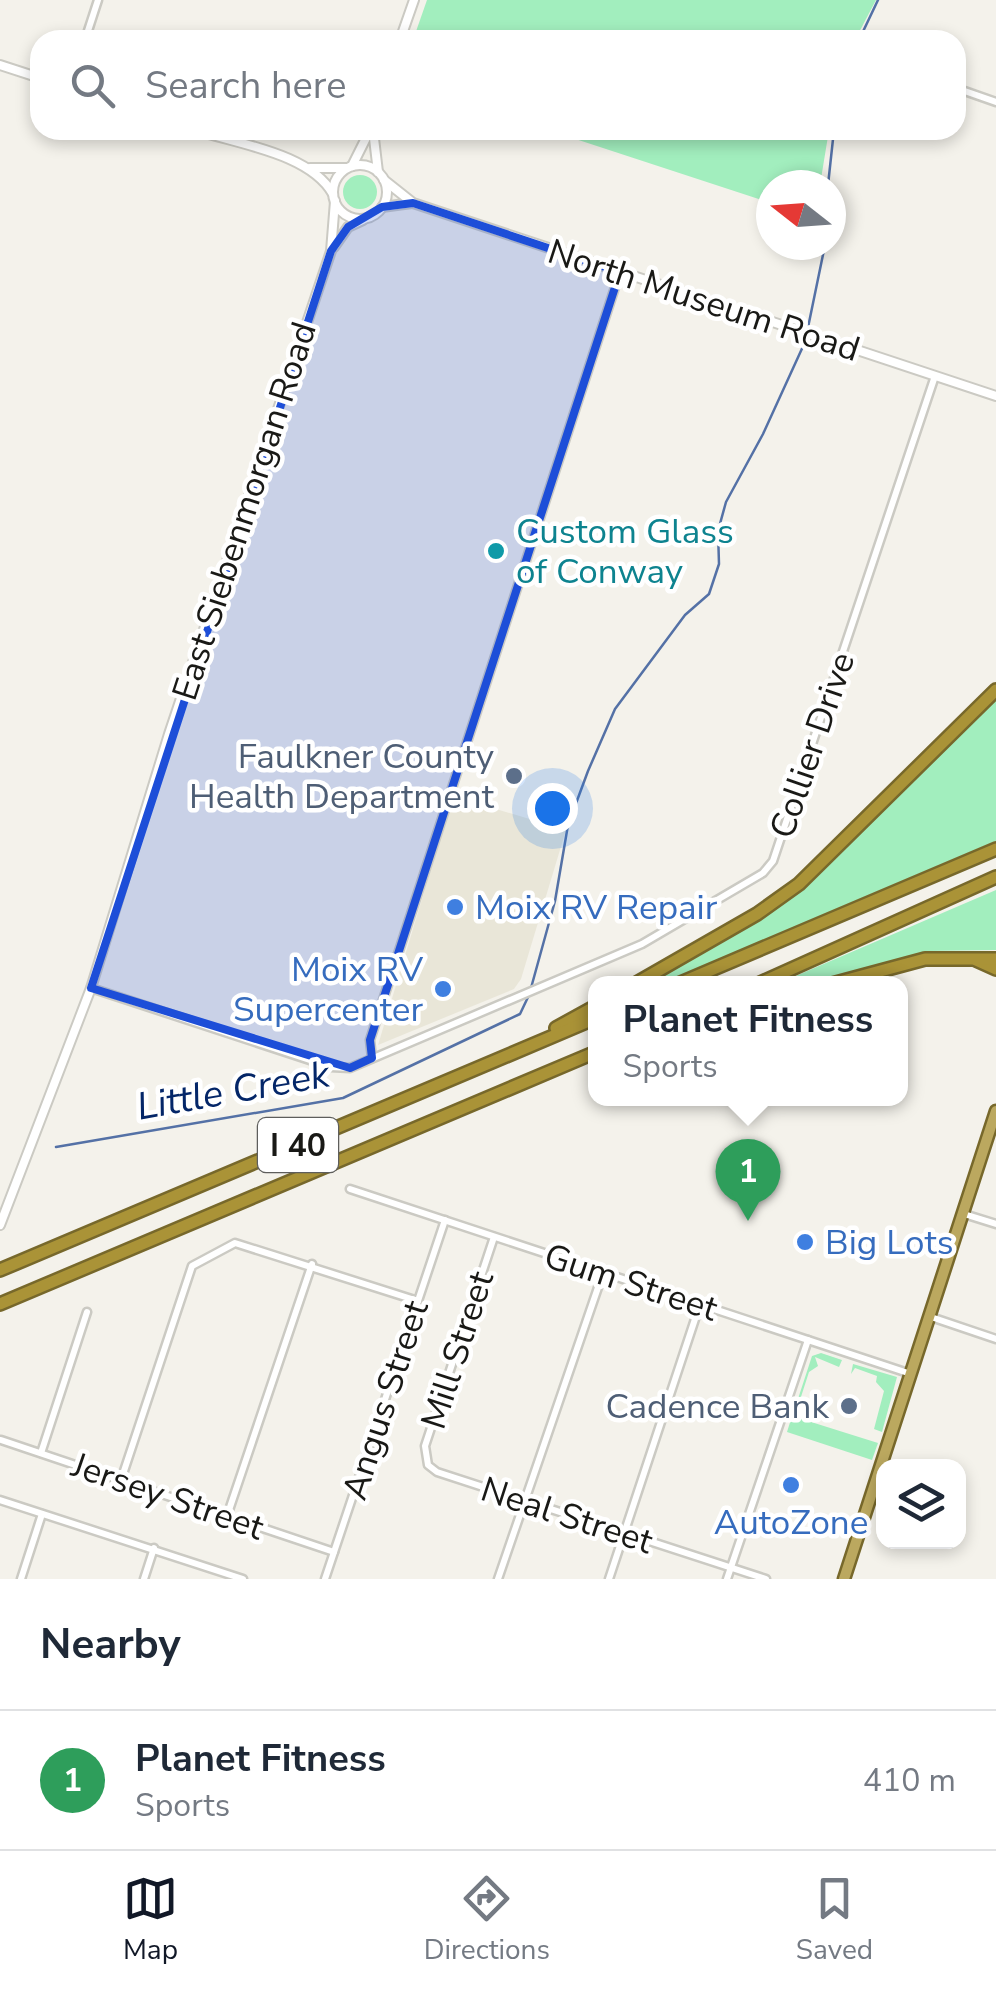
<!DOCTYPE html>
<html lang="en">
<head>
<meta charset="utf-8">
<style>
	:root { --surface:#fff; --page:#f2f2f3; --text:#1f2937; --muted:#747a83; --line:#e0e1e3; --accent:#111827 }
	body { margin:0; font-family:"Nunito Sans",sans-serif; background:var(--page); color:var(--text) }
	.controls { position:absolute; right:30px; bottom:30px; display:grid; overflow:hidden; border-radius:20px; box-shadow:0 5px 15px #0003 }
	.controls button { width:90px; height:90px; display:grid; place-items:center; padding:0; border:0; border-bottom:2px solid var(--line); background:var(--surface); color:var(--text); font:50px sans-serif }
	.compass { position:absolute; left:756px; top:170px; width:90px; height:90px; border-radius:50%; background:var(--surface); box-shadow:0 5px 15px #0003; rotate:287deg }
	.you { position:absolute; left:552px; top:808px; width:35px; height:35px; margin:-25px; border:8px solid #fff; border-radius:50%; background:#1a73e8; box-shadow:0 0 0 15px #1a73e833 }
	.badge { display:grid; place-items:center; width:65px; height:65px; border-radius:50%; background:var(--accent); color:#fff; font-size:32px; font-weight:700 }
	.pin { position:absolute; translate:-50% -82px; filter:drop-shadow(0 2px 5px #0008) }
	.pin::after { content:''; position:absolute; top:52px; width:35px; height:30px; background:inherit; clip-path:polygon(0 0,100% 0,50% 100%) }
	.popup { position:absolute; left:588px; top:976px; width:320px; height:130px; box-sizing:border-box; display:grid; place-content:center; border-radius:20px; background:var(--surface); filter:drop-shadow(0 2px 8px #0005); font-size:32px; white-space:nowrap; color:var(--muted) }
	.popup b { font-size:38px; color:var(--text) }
	.popup::after { content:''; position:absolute; left:50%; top:100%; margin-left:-20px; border:20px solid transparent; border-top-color:var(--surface) }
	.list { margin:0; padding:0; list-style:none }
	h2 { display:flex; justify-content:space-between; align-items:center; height:130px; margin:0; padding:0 40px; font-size:42px }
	h2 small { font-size:32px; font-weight:400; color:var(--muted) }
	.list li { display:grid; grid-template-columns:65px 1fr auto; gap:30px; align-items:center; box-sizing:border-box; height:140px; padding:0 40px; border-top:2px solid var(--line) }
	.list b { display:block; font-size:38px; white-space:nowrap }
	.list p { margin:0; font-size:32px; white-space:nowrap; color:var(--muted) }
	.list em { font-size:32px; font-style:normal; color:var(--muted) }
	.icon { flex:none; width:55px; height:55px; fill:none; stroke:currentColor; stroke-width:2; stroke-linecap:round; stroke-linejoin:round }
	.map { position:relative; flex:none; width:996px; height:1579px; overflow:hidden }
	.search { position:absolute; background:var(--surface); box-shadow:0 5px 15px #0003; left:30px; right:30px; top:30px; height:110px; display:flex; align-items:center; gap:25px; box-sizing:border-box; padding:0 35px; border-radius:30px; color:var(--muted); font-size:38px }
	.sheet { height:270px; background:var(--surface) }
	nav { display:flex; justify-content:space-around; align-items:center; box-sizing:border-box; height:140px; border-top:2px solid var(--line); background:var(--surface); font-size:28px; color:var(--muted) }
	nav a { display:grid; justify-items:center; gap:5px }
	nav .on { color:var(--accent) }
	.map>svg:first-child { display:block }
	.built { fill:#e9e6d8 }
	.green { fill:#a2eebe }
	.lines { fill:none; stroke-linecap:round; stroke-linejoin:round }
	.stream { stroke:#5471a6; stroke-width:2.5 }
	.minor-casing { stroke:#cbcac3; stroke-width:11 }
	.tertiary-casing { stroke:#cbcac3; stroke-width:12 }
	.trunk-casing { stroke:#77682b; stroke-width:15 }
	.motorway-casing { stroke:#77682b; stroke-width:16 }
	.minor { stroke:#fff; stroke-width:6 }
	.tertiary { stroke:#fff; stroke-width:8 }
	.trunk { stroke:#bba85f; stroke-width:10 }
	.motorway { stroke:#aa9337; stroke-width:11 }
	.marked { fill:#1d4ed8; fill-opacity:0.2; stroke:#1d4ed8; stroke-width:8; stroke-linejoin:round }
	.culture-dot { fill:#0f9aa8; stroke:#fff; stroke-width:4 }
	.service-dot { fill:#5c6f8a; stroke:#fff; stroke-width:4 }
	.shop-dot { fill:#3f7fe0; stroke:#fff; stroke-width:4 }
	.labels { text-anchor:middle; stroke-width:9; stroke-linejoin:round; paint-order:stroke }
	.shield { fill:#fff; stroke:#5e5e5c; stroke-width:2.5 }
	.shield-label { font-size:32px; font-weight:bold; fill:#191916 }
	.street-label { font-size:35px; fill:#191916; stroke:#fff }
	.culture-label { font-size:35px; fill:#0d838f; stroke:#fff; text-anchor:start }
	.service-label { font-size:35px; fill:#4e5e75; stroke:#fff; text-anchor:end }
	.shop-label { font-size:35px; fill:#366cbe; stroke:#fff; text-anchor:start }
	.water-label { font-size:38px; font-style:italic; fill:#042668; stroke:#fff }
</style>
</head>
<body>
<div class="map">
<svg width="996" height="1579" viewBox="0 0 996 1579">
	<rect width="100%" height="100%" fill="#f4f2eb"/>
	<path class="built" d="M453 796 566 830 521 979 514 989 378 1045Z"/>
	<g class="green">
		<path d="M427 0H876L855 40H413Z"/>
		<path d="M548 130H829L820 185H771V203Z"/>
		<circle cx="360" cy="192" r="17"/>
		<path d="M996 698V841L662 983 647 984 758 921 806 887Z"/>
		<path d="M996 890V950L929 951 824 983 777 984Z"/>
		<path d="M821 1353 842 1360 839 1367 815 1357 818 1366 809 1372 799 1403H806L804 1408H795L812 1356Z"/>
		<path d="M853 1364 897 1377 882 1432 874 1429 884 1391 876 1382 877 1376 855 1368 851 1374Z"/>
		<path d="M792 1416 878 1443 872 1460 787 1432Z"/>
	</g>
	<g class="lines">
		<g class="stream">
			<path d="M859 40 878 0"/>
			<path d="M828 185 834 130"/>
			<path d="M531 988 555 901 568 825 588 771 615 709 685 615 709 594 719 564 718 531 726 502 763 434 805 342 825 245"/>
			<path d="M56 1147 343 1098 520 1014 529 995"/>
		</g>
		<defs>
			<g id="minor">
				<path d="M85 40 98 0"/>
				<path d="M956 88 996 102"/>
				<path d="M91 988 331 1067 350 1068 642 944 763 873 773 861 935 376"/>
				<path d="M372 1058 370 1040 620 272"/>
				<path d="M350 1189 911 1374"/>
				<path d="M964 1214 996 1224"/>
				<path d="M494 1237 425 1446 428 1465 437 1472 766 1579"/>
				<path d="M931 1317 996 1339"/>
				<path d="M1 1440 334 1552"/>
				<path d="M41 1453 87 1312"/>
				<path d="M121 1480 192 1266 235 1243 418 1301"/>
				<path d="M0 1500 243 1579"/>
				<path d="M227 1516 312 1264"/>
				<path d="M21 1579 42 1514"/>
				<path d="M144 1579 154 1548"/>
				<path d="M325 1579 445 1220"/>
				<path d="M498 1579 603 1273"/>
				<path d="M609 1579 700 1304"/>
				<path d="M727 1579 808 1340"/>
			</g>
			<g id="tertiary">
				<path d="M400 40 414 0"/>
				<path d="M0 65 40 78"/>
				<path d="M196 130C237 144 310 153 333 194"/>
				<path d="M373 130 378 172"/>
				<circle cx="360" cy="192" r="27"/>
				<path d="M352 166 370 130"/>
				<path d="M310 168H346"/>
				<path d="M384 180 413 203 996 396"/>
				<path d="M382 207 412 203"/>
				<path d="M334 247 348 227 363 220"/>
				<path d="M0 1225 91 988 169 734 331 251 335 201"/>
			</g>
			<path id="trunk" d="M844 1579 996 1111"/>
			<g id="motorway">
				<path d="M976 960 996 969"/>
				<path d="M635 984 757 914 799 884 996 690"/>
				<path d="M678 984 996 849"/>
				<path d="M758 984 996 877"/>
				<path d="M832 984 925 959H996"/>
				<path d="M556 1028 596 1006"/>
				<path d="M0 1270 596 1018"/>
				<path d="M0 1304 596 1052"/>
			</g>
		</defs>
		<use href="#minor" class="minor-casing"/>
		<use href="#tertiary" class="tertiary-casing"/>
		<use href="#trunk" class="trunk-casing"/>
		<use href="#motorway" class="motorway-casing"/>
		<use href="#minor" class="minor"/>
		<use href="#tertiary" class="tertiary"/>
		<use href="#trunk" class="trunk"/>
		<use href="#motorway" class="motorway"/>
	</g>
	<path class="marked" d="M413 203 620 272 370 1040 372 1058 350 1068 91 988 331 251 348 227 382 207Z"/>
	<circle class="culture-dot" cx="496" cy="551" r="10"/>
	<g class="service-dot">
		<circle cx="514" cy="776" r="10"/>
		<circle cx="849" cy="1406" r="10"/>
	</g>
	<g class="shop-dot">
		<circle cx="455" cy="907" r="10"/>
		<circle cx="443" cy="989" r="10"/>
		<circle cx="805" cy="1242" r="10"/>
		<circle cx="791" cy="1485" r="10"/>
	</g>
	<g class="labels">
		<rect class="shield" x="258" y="1118" width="80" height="54" rx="8"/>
		<g class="shield-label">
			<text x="298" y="1156">I 40</text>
		</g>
		<g class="street-label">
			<text transform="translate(704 300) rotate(18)" y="12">North Museum Road</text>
			<text transform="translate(244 511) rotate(-72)" y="12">East Siebenmorgan Road</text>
			<text transform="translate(812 745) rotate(-71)" y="12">Collier Drive</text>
			<text transform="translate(631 1282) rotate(18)" y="12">Gum Street</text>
			<text transform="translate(457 1350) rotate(-72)" y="12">Mill Street</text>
			<text transform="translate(385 1400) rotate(-72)" y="12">Angus Street</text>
			<text transform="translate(168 1496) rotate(19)" y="12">Jersey Street</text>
			<text transform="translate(567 1515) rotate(18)" y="12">Neal Street</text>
		</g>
		<g class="culture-label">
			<text x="516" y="543">Custom Glass<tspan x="516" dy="40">of Conway</tspan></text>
		</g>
		<g class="service-label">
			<text x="494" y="768">Faulkner County<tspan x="494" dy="40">Health Department</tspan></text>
			<text x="829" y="1418">Cadence Bank</text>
		</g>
		<g class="shop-label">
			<text x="475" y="919">Moix RV Repair</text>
			<text x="423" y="981" text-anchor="end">Moix RV<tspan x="423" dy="40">Supercenter</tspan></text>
			<text x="825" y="1254">Big Lots</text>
			<text x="791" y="1534" text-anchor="middle">AutoZone</text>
		</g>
		<g class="water-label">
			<text transform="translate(233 1090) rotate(-10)" y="13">Little Creek</text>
		</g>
	</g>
</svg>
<div class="controls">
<button><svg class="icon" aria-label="layers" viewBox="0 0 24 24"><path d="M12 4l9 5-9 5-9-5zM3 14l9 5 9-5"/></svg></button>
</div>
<svg class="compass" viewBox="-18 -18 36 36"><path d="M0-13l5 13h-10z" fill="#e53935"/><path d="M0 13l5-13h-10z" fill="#747a83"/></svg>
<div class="you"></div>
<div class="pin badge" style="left:748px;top:1221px;background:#2e9e5b">1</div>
<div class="popup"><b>Planet Fitness</b>Sports</div>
<div class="search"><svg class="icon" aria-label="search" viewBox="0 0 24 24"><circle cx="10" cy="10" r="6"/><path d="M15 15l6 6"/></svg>Search here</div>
</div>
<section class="sheet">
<h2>Nearby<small></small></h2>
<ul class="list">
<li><span class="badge" style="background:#2e9e5b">1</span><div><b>Planet Fitness</b><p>Sports</p></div><em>410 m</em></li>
</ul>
</section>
<nav>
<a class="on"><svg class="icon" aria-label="map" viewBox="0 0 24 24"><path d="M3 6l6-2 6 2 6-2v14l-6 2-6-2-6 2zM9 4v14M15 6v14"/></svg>Map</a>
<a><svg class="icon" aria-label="directions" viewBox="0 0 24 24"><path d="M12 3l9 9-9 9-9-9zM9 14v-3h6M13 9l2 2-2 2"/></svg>Directions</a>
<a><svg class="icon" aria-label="saved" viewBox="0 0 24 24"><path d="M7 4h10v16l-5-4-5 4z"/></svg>Saved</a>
</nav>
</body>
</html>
